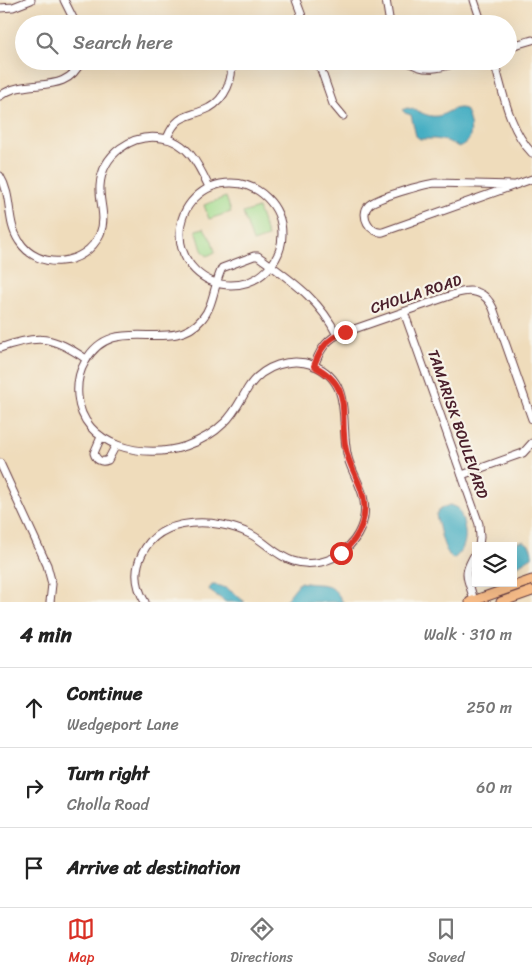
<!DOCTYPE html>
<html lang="en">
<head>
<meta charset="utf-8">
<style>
	:root { --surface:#fff; --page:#f2f2f2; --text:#222; --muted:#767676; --line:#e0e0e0; --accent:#d93025 }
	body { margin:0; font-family:Sriracha,sans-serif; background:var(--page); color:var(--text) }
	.controls { position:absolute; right:15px; bottom:15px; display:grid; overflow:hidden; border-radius:0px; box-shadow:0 5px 20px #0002 }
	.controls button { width:45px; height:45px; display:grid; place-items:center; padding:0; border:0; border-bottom:1px solid var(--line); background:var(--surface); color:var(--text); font:25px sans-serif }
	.stop { position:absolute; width:15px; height:15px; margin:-11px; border:4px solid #d93025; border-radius:50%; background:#fff }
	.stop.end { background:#d93025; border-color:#fff; box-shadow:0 1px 5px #0008 }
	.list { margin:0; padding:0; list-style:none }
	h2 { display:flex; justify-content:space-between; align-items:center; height:65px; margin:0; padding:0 20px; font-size:21px }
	h2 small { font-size:16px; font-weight:400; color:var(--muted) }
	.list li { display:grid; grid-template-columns:32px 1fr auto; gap:15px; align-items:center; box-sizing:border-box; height:80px; padding:0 20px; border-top:1px solid var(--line) }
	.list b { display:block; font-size:19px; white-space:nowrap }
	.list p { margin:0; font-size:16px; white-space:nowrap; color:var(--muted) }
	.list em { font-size:16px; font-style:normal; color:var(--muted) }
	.icon { flex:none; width:28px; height:28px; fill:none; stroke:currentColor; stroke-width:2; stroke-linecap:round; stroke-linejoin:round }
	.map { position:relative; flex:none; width:532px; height:602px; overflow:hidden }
	.search { position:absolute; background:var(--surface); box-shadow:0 5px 20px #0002; left:15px; right:15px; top:15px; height:55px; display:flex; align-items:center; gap:12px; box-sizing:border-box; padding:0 18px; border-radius:28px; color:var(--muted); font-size:19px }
	.sheet { height:305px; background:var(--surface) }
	nav { display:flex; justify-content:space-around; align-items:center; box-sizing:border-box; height:70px; border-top:1px solid var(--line); background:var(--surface); font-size:14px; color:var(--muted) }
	nav a { display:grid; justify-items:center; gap:2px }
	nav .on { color:var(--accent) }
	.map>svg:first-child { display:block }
	.green { fill:#a3dc8e; stroke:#767e5c }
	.water { fill:#44aec3; stroke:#476677 }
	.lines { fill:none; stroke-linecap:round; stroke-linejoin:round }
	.minor-casing { stroke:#633b41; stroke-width:9 }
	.major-casing { stroke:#633b41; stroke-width:11 }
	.minor { stroke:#fff; stroke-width:7 }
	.major { stroke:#f8bd89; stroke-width:9 }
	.route { stroke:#d93025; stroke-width:6 }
	.labels { text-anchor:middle; stroke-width:4.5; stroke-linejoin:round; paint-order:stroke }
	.street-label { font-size:15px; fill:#4a1f2b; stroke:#f7f3e8 }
</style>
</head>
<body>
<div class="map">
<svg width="532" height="602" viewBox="0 0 532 602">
	<rect width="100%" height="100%" fill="#f7f3e8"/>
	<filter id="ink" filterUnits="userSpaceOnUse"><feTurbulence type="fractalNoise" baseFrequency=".02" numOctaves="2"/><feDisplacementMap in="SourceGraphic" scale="10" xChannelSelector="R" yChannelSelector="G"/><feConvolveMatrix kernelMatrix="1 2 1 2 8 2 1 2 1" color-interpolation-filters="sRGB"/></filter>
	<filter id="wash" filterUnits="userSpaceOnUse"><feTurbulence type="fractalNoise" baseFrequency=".0096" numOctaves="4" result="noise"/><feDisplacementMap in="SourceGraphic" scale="20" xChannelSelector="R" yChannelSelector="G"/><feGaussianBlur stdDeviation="1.12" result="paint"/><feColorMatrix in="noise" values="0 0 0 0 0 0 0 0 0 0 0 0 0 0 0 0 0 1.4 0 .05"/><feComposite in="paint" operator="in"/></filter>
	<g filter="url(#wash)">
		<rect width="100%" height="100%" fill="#efdcbb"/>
		<g class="green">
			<path d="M226 197 231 212 209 219 204 205Z"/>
			<path d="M258 208 268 237 253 242 243 213Z"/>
			<path d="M204 228 212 241 215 252 207 256 202 250 196 230Z"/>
		</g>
		<g class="water">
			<path d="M407 108C418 109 426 118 438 116 448 114 454 105 465 109 469 116 473 131 469 139 468 143 463 145 459 147L447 141 435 139H420L416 136 411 115 405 113 402 110Z"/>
			<path d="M450 505 458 508C466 525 471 547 453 559 442 550 440 528 436 515L441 508Z"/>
			<path d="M522 541C530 543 532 549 532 557L513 569V546H503Z"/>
			<path d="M300 582C323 587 329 578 343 602H284Z"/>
			<path d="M212 585C225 584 236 595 245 602H226L211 592 209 589Z"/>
		</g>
	</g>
	<g filter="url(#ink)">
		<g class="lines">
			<defs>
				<g id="minor">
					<path d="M64 0 76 24"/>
					<path d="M296 0 305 24"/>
					<path d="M386 0 390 24"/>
					<path d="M474 0 482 24"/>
					<path d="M0 8 13 7 31 0"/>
					<path d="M508 47 532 40"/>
					<path d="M318 61 333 104 343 116"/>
					<path d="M407 61C426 74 443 67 463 61"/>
					<path d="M494 61C503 92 509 129 532 153"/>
					<path d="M0 96C27 76 66 97 81 61"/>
					<path d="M167 138C178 112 189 118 209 108 225 99 234 79 231 61"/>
					<path d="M0 176C13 197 6 222 19 241 38 271 85 267 100 234 107 217 99 203 100 186 102 154 132 133 162 138 188 141 199 166 209 187"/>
					<circle cx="231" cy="234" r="51"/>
					<path d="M513 185 436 183C424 184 376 198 369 205 359 215 370 234 383 232L532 179"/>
					<path d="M404 312 479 524 480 537 479 546"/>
					<path d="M0 348C39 334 52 336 86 359"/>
					<path d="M314 366C319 353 324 342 337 335L458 293C474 288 486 293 493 308L532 419"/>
					<path d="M101 437 94 453C96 460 101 463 108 460L116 445"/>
					<path d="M0 463 47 565 52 584 50 602"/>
					<path d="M462 475 523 453 532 443"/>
					<path d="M145 602C136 587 134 570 142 554 160 515 218 518 250 534 266 542 276 556 293 561 330 573 370 540 364 501 362 486 352 473 348 458 339 425 355 382 313 365 290 357 264 366 250 385 241 398 236 412 224 423 214 433 200 441 186 446 145 460 82 447 78 396 77 384 79 372 85 362 113 310 170 357 202 319 214 305 214 284 222 268L254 256H258C290 280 319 298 337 335"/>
					<path d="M474 602C469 575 460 579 476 552"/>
				</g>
				<g id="major">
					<path d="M470 602 532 580"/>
					<path d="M501 602 532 591"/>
				</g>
			</defs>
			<use href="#minor" class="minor-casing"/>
			<use href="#major" class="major-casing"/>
			<use href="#minor" class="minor"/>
			<use href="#major" class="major"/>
		</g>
	</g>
	<g class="lines" filter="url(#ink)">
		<path class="route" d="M341 553C361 538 370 513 361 489 356 475 349 464 346 450 338 415 356 388 314 366 320 349 327 338 345 332"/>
	</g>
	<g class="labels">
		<g class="street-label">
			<text transform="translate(416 294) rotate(-18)" y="5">CHOLLA ROAD</text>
			<text transform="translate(458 424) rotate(71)" y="5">TAMARISK BOULEVARD</text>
		</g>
	</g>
</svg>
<div class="controls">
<button><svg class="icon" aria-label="layers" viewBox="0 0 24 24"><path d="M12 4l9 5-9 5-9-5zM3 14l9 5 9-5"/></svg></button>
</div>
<div class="stop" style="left:341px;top:553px"></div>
<div class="stop end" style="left:345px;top:332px"></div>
<div class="search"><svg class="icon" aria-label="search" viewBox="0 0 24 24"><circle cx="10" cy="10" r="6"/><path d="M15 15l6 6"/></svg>Search here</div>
</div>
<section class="sheet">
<h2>4 min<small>Walk · 310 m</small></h2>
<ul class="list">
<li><svg class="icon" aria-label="ahead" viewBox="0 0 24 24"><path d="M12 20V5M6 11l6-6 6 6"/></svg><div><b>Continue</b><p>Wedgeport Lane</p></div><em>250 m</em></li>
<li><svg class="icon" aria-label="right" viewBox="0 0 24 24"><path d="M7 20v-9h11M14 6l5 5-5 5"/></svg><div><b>Turn right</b><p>Cholla Road</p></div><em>60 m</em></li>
<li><svg class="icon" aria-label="arrive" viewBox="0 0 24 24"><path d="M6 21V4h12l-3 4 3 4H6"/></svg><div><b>Arrive at destination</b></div></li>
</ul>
</section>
<nav>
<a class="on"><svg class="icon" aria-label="map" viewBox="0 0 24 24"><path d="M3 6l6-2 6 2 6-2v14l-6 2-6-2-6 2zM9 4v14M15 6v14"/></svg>Map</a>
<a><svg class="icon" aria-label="directions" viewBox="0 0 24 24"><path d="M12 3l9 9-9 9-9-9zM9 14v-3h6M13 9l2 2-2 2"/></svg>Directions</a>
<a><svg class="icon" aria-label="saved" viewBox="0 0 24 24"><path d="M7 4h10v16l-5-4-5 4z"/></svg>Saved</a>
</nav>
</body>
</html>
